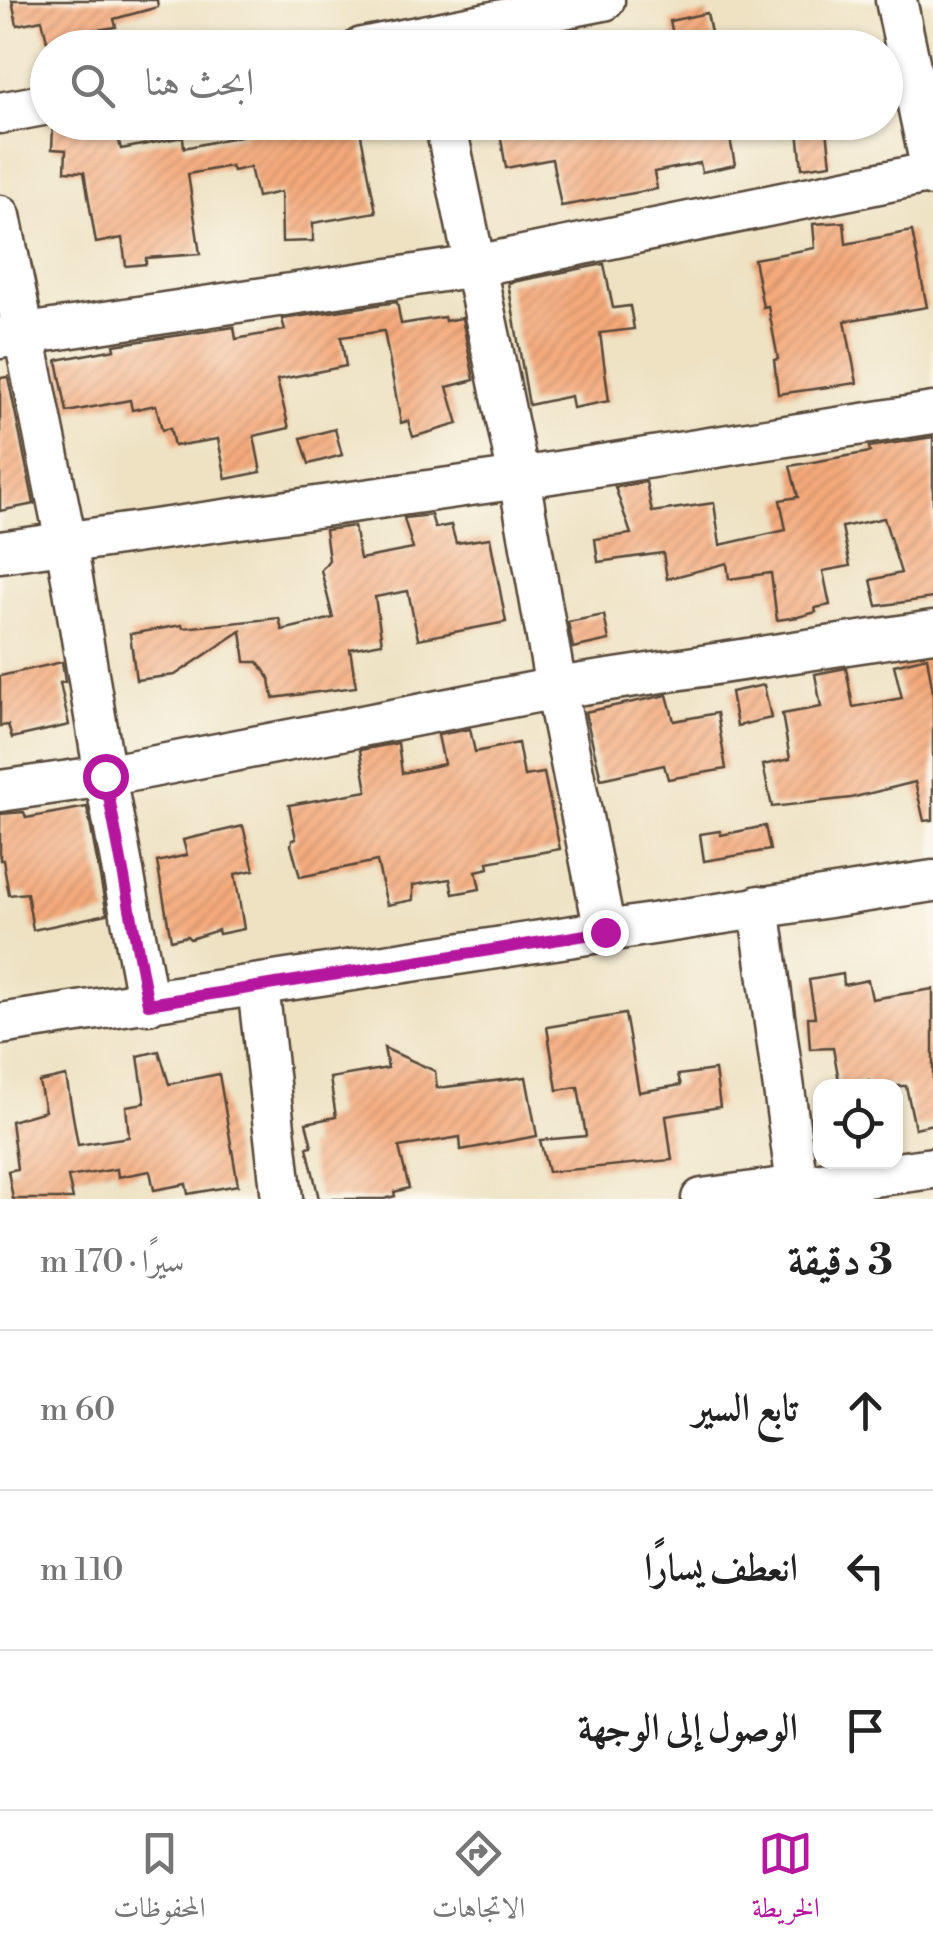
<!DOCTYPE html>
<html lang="ar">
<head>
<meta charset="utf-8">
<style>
	:root { --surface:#fff; --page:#f2f2f2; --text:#222; --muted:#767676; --line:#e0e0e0; --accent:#b5179e }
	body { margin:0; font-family:"Libre Bodoni",Amiri,serif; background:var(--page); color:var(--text); direction:rtl }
	.controls { position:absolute; right:30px; bottom:30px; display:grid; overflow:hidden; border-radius:20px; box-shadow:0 2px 8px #0004 }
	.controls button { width:90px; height:90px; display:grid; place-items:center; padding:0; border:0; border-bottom:2px solid var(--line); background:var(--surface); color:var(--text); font:50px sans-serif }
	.stop { position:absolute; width:30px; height:30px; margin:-22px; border:8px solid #b5179e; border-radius:50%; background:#fff }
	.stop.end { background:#b5179e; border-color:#fff; box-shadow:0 2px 10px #0008 }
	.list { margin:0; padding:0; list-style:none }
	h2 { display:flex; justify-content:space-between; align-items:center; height:130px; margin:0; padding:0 40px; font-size:42px }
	h2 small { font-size:32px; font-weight:400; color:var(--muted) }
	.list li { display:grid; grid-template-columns:65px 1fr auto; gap:30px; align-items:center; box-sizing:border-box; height:160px; padding:0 40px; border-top:2px solid var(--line) }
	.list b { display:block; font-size:38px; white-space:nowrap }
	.list em { font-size:32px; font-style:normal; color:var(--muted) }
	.icon { flex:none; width:55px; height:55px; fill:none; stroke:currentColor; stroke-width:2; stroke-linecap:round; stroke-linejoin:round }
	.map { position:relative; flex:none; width:933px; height:1199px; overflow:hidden; direction:ltr }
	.search { position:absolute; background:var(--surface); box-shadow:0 2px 8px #0004; left:30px; right:30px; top:30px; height:110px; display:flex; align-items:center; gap:25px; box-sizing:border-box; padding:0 35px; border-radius:55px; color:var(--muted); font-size:38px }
	.sheet { height:610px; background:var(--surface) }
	nav { display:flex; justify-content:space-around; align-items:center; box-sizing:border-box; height:140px; border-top:2px solid var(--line); background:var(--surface); font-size:28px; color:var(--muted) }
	nav a { display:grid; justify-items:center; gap:5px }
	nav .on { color:var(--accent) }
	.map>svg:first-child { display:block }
	.building { fill:url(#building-hatch) }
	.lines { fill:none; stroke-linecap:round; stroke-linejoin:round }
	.minor-casing { stroke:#564637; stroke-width:45 }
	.minor { stroke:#fff; stroke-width:40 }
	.route { stroke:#b5179e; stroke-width:12 }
</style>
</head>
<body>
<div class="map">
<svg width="933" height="1199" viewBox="0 0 933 1199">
	<defs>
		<pattern id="building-hatch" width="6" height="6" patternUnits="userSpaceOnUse" patternTransform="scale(2.5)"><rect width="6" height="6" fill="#f5aa7c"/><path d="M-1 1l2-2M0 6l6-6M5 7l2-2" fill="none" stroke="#c88b65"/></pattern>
	</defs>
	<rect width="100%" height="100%" fill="#fbf7ec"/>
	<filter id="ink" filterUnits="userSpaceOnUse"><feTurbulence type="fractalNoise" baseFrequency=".01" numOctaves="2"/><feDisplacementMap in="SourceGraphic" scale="20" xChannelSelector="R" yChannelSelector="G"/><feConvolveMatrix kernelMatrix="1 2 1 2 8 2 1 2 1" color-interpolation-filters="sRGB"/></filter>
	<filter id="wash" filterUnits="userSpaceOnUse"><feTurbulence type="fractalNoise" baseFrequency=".0048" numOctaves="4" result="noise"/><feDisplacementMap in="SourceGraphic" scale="40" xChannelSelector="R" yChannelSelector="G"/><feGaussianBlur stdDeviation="2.25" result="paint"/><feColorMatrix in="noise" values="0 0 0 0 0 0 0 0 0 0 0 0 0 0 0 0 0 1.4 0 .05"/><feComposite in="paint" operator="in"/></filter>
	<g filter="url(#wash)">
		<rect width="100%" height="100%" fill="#eee2c3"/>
		<g id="blocks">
			<g class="building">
				<path d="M12 0H157L158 7 114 19 116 27 96 30 100 48H68L65 37 47 41 42 20 17 25Z"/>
				<path d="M707 13 714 48H676L670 21Z"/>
				<path d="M63 122H114L121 149 183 137 184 148 245 135 242 122H344L345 129 359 125 376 212 313 223V241L282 242 281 192 257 197 250 167 233 171 231 166 188 174 200 254 146 258V264L126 266 122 238 96 243 84 172 65 171 66 150 52 149 53 127Z"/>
				<path d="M498 122H580L581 129 615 122H727L735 165 702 172 700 163 654 172 657 189 561 206 552 159 506 168Z"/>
				<path d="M797 122H826L831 164 802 168Z"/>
				<path d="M844 222 846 244 912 231 927 307 845 321 857 383 778 394 774 360 778 359 768 306 763 307 754 259 815 248 813 224Z"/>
				<path d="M604 264 613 308 630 306 634 329 600 333 609 401 573 408 571 396 529 405 508 283Z"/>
				<path d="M397 302 401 324 444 317 445 321 462 318 474 380 447 387 458 424 413 437 408 421 401 423 384 331 341 337 346 366 277 380 289 428 254 436 261 472 226 479 218 439 174 446 170 428 162 430 156 405 132 410 130 400 67 412 57 360 115 349 114 345 234 327 236 339 285 330 282 319Z"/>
				<path d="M8 377 34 504 0 511V378Z"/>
				<path d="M335 429 342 455 309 464 301 438Z"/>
				<path d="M933 437V598L877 606 871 580 901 573 884 518 842 527 850 566 823 571 830 605 815 608 816 612 798 617 777 620 771 573 729 579 727 563 667 579 663 553 598 562 595 539 631 534 615 487 646 482 652 512 714 503 720 545 786 530 780 500 798 497 790 466 870 452 869 447Z"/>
				<path d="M431 515 435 528 451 525 456 543 490 538 506 622 418 639 408 591 375 597 382 643 350 649 356 687 273 698 270 679 258 662H245L241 631 175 675 136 680 130 634 182 625 183 628 279 618 282 630 333 618 321 570 329 560 325 530 354 526 360 559 413 549 404 518Z"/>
				<path d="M604 615 609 640 573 648 568 622Z"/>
				<path d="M927 657 933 692V820L924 821 915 782 851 798 772 807 763 765 790 759 782 714 821 707 815 674 846 668 853 707 902 698 894 665Z"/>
				<path d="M62 662 65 682 60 683 69 725 12 738 8 725 0 726V676Z"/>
				<path d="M764 685 771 718 737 726 731 692Z"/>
				<path d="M667 695 674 721 717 713 726 769 668 779 664 765 601 779 585 712Z"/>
				<path d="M470 729 475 752 518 743 524 776 544 773 560 849 488 862 489 868 476 871 480 889 453 894 450 879 413 885V900L387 905 377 861 300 877 291 845 292 840 296 839 289 805 367 791 360 750 398 743 402 773 444 764 438 735Z"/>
				<path d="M87 807 107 914 33 930 27 893 9 895 3 860H0V814L24 812 26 818Z"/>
				<path d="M243 826 254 870 235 874 244 929 219 934 218 930 190 939 187 936 171 940 157 862 187 855 183 840Z"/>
				<path d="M765 826 770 850 704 861 700 834 720 831 721 835Z"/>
				<path d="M843 974 844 985 868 980 872 999 933 989V1124L915 1128 906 1086H870L869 1081 840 1086 833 1048 810 1049 808 1017H815L809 980Z"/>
				<path d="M625 1014 639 1092 681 1085 678 1075 715 1070 720 1107 666 1116 672 1160 548 1172 540 1140 586 1136 578 1087 557 1090 547 1027Z"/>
				<path d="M384 1048 435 1071 437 1088 526 1077 537 1136 461 1150 460 1137 399 1147 409 1188 394 1192 395 1196 384 1199H319L307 1147 312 1146 306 1123 336 1117 330 1078 388 1068Z"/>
				<path d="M159 1051 169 1084 219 1074 238 1185 188 1194 186 1184 154 1190 150 1171 118 1177 117 1169 68 1177 73 1199H13L8 1171 17 1169 11 1121 45 1111 39 1082 66 1076 78 1145 129 1137 126 1106 145 1103 138 1056Z"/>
			</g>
		</g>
	</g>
	<g filter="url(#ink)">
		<use href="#blocks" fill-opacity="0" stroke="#564637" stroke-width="2.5"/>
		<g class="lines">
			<defs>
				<g id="minor">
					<path d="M896 0 933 176"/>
					<path d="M362 48 604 0"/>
					<path d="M0 113 48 104"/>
					<path d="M445 122 519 478 556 688 605 931"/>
					<path d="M0 216 66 542 105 776 148 1004"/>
					<path d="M0 338 475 266 933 172"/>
					<path d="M0 552 519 478 933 413"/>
					<path d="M0 791 105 776 556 688 933 631"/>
					<path d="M759 906 799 1199"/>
					<path d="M258 986 282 1199"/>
					<path d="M0 1024 933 881"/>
					<path d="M702 1199 933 1168"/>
				</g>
			</defs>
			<use href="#minor" class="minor-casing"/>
			<use href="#minor" class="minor"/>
		</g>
	</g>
	<g class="lines" filter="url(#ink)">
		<path class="route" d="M105 776 148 1004 605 932"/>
	</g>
</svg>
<div class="controls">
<button><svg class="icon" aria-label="locate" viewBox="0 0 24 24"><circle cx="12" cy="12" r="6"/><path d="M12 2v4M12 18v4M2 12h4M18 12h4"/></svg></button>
</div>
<div class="stop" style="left:105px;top:776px"></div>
<div class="stop end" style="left:605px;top:932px"></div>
<div class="search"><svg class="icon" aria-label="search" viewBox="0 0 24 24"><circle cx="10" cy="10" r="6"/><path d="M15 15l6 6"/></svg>ابحث هنا</div>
</div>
<section class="sheet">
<h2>3 دقيقة<small>سيرًا · 170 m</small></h2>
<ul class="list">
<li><svg class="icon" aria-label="ahead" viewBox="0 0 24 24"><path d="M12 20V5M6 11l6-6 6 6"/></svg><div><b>تابع السير</b></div><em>60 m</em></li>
<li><svg class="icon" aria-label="left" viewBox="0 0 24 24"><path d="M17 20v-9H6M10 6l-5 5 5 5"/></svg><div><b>انعطف يسارًا</b></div><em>110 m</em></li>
<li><svg class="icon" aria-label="arrive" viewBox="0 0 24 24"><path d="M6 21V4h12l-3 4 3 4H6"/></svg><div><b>الوصول إلى الوجهة</b></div></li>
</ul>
</section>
<nav>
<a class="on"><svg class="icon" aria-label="map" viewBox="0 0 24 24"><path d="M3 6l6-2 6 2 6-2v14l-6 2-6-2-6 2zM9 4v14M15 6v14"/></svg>الخريطة</a>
<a><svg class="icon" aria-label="directions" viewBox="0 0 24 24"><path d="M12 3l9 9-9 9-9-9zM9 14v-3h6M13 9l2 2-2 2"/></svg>الاتجاهات</a>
<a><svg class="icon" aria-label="saved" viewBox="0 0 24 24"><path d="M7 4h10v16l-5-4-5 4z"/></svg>المحفوظات</a>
</nav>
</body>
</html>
